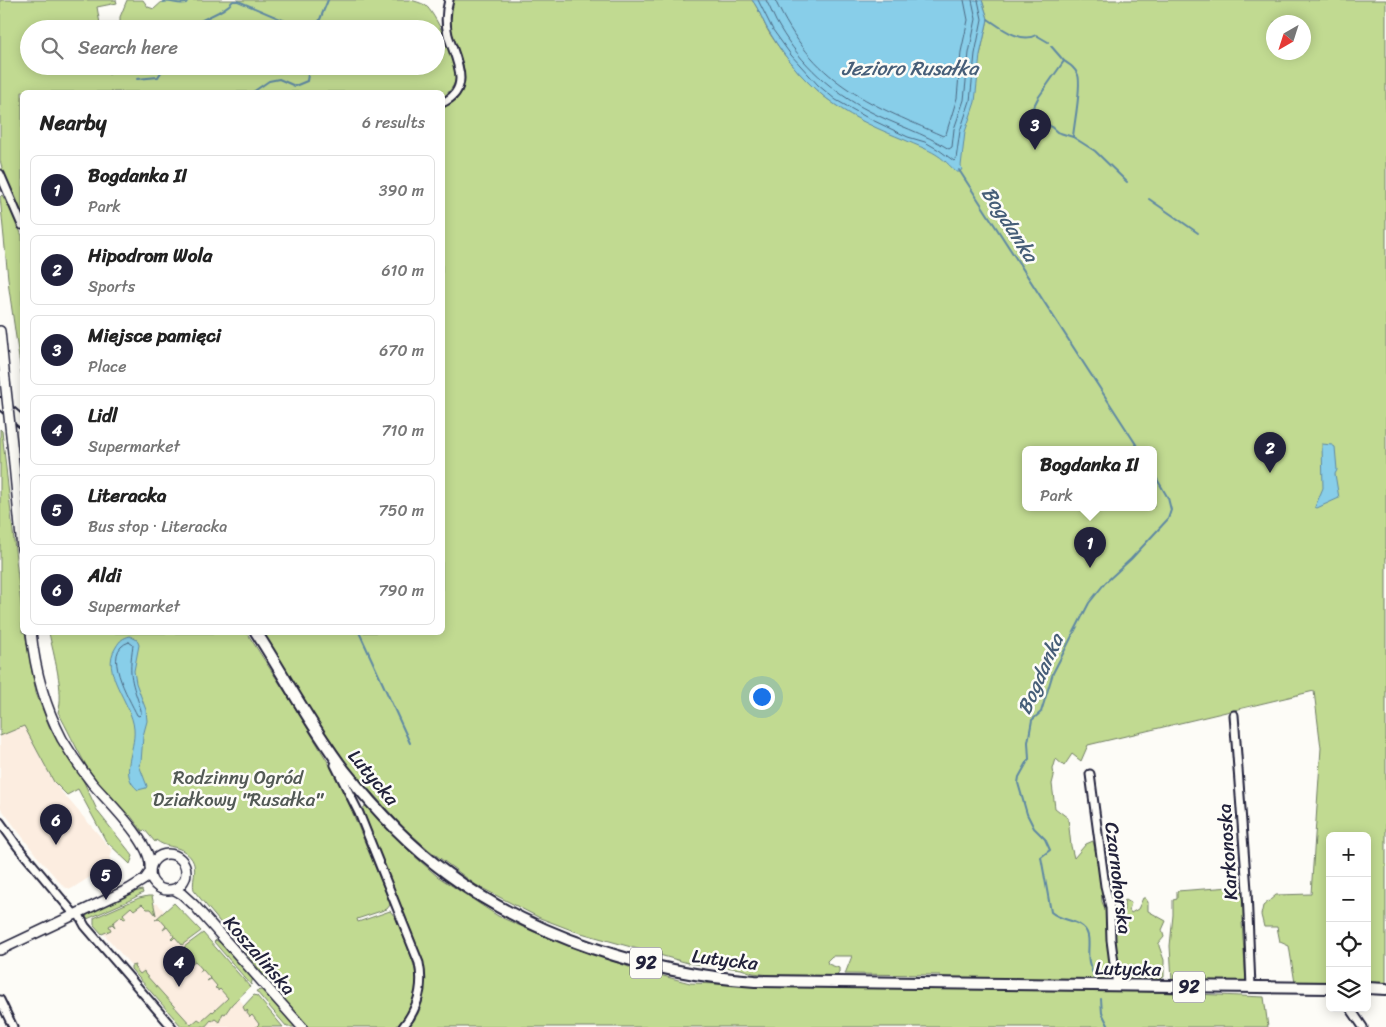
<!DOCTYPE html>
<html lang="en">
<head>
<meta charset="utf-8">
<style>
	:root { --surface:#fff; --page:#f6f6f6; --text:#222; --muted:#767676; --line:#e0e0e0; --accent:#22223b }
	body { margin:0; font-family:Sriracha,sans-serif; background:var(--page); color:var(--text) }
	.controls { position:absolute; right:15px; bottom:15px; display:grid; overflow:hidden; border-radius:8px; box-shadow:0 2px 12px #0003 }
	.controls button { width:45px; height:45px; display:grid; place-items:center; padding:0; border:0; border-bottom:1px solid var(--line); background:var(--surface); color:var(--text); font:25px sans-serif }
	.compass { position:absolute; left:1266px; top:15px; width:45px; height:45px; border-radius:50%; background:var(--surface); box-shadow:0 2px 12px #0003; rotate:219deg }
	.you { position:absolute; left:761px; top:696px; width:18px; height:18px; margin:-12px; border:4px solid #fff; border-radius:50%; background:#1a73e8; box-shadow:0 0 0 8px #1a73e833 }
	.badge { display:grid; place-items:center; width:32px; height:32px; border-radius:50%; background:var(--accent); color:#fff; font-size:16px; font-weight:700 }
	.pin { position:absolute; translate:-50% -41px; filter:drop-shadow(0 1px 2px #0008) }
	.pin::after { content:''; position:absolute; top:26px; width:18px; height:15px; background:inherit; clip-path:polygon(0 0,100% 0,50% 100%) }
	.popup { position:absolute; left:1022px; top:446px; width:135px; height:65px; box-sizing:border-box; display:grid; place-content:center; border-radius:8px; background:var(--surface); filter:drop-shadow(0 1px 4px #0005); font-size:16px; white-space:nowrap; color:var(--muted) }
	.popup b { font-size:19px; color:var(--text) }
	.popup::after { content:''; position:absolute; left:50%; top:100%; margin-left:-10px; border:10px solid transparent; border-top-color:var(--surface) }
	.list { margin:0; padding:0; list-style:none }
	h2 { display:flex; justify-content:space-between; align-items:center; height:65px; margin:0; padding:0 20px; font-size:21px }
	h2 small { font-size:16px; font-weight:400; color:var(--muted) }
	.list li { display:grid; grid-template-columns:32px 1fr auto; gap:15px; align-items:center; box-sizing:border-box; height:70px; margin:0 10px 10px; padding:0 10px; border:1px solid var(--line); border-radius:8px }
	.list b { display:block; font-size:19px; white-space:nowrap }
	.list p { margin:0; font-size:16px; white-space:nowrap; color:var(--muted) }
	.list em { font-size:16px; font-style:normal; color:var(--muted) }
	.icon { flex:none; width:28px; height:28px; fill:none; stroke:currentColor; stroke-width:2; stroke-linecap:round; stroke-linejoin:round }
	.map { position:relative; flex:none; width:1386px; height:1027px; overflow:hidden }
	.search { position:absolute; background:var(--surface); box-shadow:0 2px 12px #0003; left:20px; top:20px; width:425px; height:55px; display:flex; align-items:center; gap:12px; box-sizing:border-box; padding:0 18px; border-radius:28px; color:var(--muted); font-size:19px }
	.panel { position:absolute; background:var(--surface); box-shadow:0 2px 12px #0003; left:20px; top:90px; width:425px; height:545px; border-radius:8px }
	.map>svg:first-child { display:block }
	.built { fill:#fcede0 }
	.green { fill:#c1da91; stroke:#727e66; fill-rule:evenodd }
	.water { fill:#88cee9; stroke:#5f89a3 }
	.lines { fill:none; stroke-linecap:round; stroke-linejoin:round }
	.shore { stroke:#4b6781; stroke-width:1 }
	.stream { stroke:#5f89a3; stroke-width:2 }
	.minor-casing { stroke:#22223b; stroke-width:11 }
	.tertiary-casing { stroke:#22223b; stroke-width:12 }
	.primary-casing { stroke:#22223b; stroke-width:14 }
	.minor { stroke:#fdfcf7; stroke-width:7 }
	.tertiary { stroke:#fdfcf7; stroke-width:9 }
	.primary { stroke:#fdfcf7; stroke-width:10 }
	.tertiary-bridge-casing { stroke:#22223b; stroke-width:12; stroke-linecap:butt }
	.tertiary-bridge { stroke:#fdfcf7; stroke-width:9 }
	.labels { text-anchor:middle; stroke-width:5; stroke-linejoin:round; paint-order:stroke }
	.shield { fill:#fdfcf7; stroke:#646373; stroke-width:1 }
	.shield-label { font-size:18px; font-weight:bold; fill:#22223b }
	.park-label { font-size:19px; fill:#525955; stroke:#fdfcf7 }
	.street-label { font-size:19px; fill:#22223b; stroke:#fdfcf7 }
	.water-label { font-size:20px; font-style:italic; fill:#465e78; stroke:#fdfcf7 }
</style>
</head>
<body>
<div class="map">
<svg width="1386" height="1027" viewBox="0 0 1386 1027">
	<rect width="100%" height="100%" fill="#fdfcf7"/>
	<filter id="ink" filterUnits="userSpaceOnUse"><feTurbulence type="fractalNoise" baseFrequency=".02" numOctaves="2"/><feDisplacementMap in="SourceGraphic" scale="10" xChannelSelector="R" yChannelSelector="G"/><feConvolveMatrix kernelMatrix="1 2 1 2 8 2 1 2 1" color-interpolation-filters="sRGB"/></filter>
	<g filter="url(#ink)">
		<g class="built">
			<path d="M24 726 54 783 112 850 109 865 71 889 64 887 36 855 0 807V736Z"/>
			<path d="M143 901 158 904 263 1027H184L98 927 99 922Z"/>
		</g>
		<g class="green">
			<path d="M0 0H116L117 3 97 7 101 29H29V66H107L109 75 117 66H436V29H120V17L127 0H143L148 7 154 9 164 0H410C415 1 421 3 425 5 435 12 456 59 457 71 457 82 451 91 443 97L442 92H22V216L3 172 0 160Z"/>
			<path d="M451 0H752C760 10 763 23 770 34 787 60 808 86 833 103 843 110 853 115 863 121L980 55 988 19 982 0H1386V986H1367V836H1330V985L1295 983 1289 946 1280 942 1277 927H1264L1261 915 1263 906 1276 895 1311 894 1321 748 1314 691 1088 745 1081 761 1072 754 1064 766 1056 759 1053 769 1054 776 1052 784 1055 808 1068 818 1071 846 1074 858 1086 844 1093 841 1099 865 1102 902 1107 913V932L1112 968 1109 982 941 977 940 975 845 974 852 956H832L827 961 828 964 839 968V972L837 976 770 975 753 973 741 969 688 963 574 931 540 918 476 885 429 850 403 827 352 771 312 713 263 633 442 632V107C459 100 467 82 463 65 460 53 453 43 450 31 447 21 450 10 451 0ZM1274 22H1304V52H1274ZM1026 449H1154V507H1026Z"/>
			<path d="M2 195 13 213 22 236V379L9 289 0 197Z"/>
			<path d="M0 429 2 431 22 614V632L25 633 36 693 49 726 81 776 98 812 133 856 130 864 106 841 78 789 67 795 54 782 24 726 0 736Z"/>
			<path d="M49 633H247L291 701 340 782 389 901 390 905 387 909 357 919 358 922 390 911 396 918C412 959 432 989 396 1027H307L195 892C189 881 203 865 185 852 176 845 165 848 156 840L155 842 145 830 142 831 130 815 129 816 123 810 122 811C94 789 75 743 58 712 65 694 53 652 49 633Z"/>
			<path d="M366 805 412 854 437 876 498 916 534 932 629 967 690 983 811 987 1104 990 1264 997 1268 1027H409C427 1006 425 987 422 961L361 811Z"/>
			<path d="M1244 886 1245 920 1242 923 1246 982 1172 981 1170 946 1173 915V900L1177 899V891Z"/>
			<path d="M142 890 143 893 128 901 85 920 88 913 127 894Z"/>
			<path d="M148 896H152L156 915 151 909H147L142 904 134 910 131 907 123 914 126 918 124 919 121 916 113 923 115 927 112 924 109 926 111 930 102 934 94 925V918L139 898Z"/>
			<path d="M1143 898H1145L1148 902V911L1166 921 1162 930 1164 937 1159 943V946L1164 960V977C1156 982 1126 983 1118 976L1112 922 1116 921 1122 924 1124 914V901L1126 900 1131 903 1129 910 1131 913 1138 909Z"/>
			<path d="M174 903 201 931 182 945 175 937 172 940 171 939 174 936 167 927 163 930 166 926 159 918 155 920Z"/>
			<path d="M203 933 250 987 232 1004 225 1014 223 1013 219 1022 215 1019 212 1021 211 1020 205 1027 203 1026 201 1027H182L131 969V966L135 965 134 967 140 974 144 971 145 974 191 1025 198 1019 201 1021 212 1011 213 1012 228 998 220 989 218 991V989L215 988 217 986 211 979 207 981 210 978 203 970 199 972 202 969 195 961 192 963 194 959 184 947Z"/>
			<path d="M216 940 230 950 253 977 251 985 214 942Z"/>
			<path d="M261 990 264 991 298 1027H287L256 991Z"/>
			<path d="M254 995 257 996 283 1027H256L259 1024 252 1015 250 1017 247 1013 248 1011 247 1010 245 1011 243 1007Z"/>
		</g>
		<g class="water">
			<path d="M752 0H982L988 19 980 55 975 102 965 132 961 166 962 169 960 172H956C937 151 929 151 905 140 880 130 855 119 834 104 808 86 786 60 770 33 763 23 760 10 752 0Z"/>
			<path d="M1322 444 1332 445 1335 447 1337 470 1335 474 1339 498 1317 508 1315 507 1323 488Z"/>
			<path d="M130 636 137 640 139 645 134 671 136 683 146 710 147 721 143 736 141 762 139 765 147 786 146 788 138 790C118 774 136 751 134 729 132 702 99 672 116 647 120 640 123 638 130 636Z"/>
		</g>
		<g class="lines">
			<g class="shore">
				<path d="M758 0 773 30 791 55 818 85 836 100 866 117 908 137 925 142 939 150 954 161 956 159 960 131 970 101 975 54 982 19 978 0"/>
				<path d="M766 0C771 9 774 19 780 28 801 64 832 92 869 111 895 125 924 133 949 149L952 147 954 129 964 100 969 53 976 19 972 0"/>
				<path d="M775 0C814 84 864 101 943 136L946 134 957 98 961 52 968 20 964 0"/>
				<path d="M129 642 133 645C128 677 132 681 141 710V714L139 716 137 715C129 698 100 651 129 642Z"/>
			</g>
			<g class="stream">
				<path d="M163 2C170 0 178 5 186 3L188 0"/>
				<path d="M988 19C1000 27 1021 44 1036 35L1048 42"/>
				<path d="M188 29C202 17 224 13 233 1H238L304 29"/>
				<path d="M305 29 317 26"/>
				<path d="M316 29 328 0"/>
				<path d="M1051 46 1064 61 1038 98 1034 106 1030 110 1029 114 1039 116 1057 132 1073 137"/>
				<path d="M1064 61C1070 65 1075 68 1078 75 1082 85 1074 124 1073 137L1095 151 1127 182"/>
				<path d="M137 79 158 77 165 66"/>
				<path d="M253 92 269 81 279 79 295 86 307 81 309 68 311 66"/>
				<path d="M959 170 1139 449"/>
				<path d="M1149 199 1198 233"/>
				<path d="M359 632 410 743"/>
				<path d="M1094 977C1093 972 1090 967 1089 962 1086 949 1094 933 1080 925 1071 919 1060 920 1051 912L1041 857 1050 850 1045 839 1034 828 1027 814 1018 783 1019 777 1029 759 1028 742 1032 720 1041 712 1053 673 1089 603 1105 583 1131 559 1168 519 1171 510 1168 498 1154 474"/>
				<path d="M1101 999 1102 1013 1109 1027"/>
			</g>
			<defs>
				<g id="minor">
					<path d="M442 103C474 89 455 58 448 35 445 23 446 11 449 0"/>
					<path d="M0 174 22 225"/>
					<path d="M1234 715 1247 890 1251 987"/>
					<path d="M335 765 359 813 419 963C424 987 418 1008 403 1027"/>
					<path d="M1090 774 1105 886 1110 907 1111 940 1117 986"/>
					<path d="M0 822 18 847 75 915"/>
					<path d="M78 913 85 926 172 1027"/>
					<path d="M0 1000 13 1027"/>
					<path d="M1350 1008 1363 1027"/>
				</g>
				<g id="tertiary">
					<path d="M0 331 5 380"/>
					<path d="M13 453 22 549"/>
					<path d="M31 632C35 670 44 705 62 739 71 754 81 769 92 783 108 802 152 843 150 867"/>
					<circle cx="168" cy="872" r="18"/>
					<path d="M175 890 182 894 194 905 302 1027"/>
					<path d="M0 950 129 889 145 879 150 872"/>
				</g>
				<g id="primary">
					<path d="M0 403 22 422"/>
					<path d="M256 632C286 678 311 727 344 770 374 808 408 845 448 874 533 937 650 974 755 981L1330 988"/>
					<path d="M1367 988 1386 989"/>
				</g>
			</defs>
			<use href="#minor" class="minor-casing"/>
			<use href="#tertiary" class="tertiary-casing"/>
			<use href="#primary" class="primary-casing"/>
			<use href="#minor" class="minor"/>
			<use href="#tertiary" class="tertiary"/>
			<use href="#primary" class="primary"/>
			<defs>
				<path id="tertiary-bridge" d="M5 380 13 453"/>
			</defs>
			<use href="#tertiary-bridge" class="tertiary-bridge-casing"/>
			<use href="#tertiary-bridge" class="tertiary-bridge"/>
		</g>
	</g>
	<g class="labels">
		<g class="shield">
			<rect x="630" y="947.5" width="32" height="31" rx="4"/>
			<rect x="1173" y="971.5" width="32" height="31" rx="4"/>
		</g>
		<g class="shield-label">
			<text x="646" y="969">92</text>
			<text x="1189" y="993">92</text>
		</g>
		<g class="park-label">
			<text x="238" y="784">Rodzinny Ogród<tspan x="238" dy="22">Działkowy "Rusałka"</tspan></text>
		</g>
		<g class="street-label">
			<text transform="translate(374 777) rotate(50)" y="7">Lutycka</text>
			<text transform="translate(1227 852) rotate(-94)" y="7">Karkonoska</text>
			<text transform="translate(1119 878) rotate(83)" y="7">Czarnohorska</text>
			<text transform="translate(260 955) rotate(49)" y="7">Koszalińska</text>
			<text transform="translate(725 959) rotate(7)" y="7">Lutycka</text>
			<text transform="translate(1128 968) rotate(1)" y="7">Lutycka</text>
		</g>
		<g class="water-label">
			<text x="910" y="75">Jezioro Rusałka</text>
			<text transform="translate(1010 224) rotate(57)" y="7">Bogdanka</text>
			<text transform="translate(1040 674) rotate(-66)" y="7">Bogdanka</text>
		</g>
	</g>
</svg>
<div class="controls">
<button>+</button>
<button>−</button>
<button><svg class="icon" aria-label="locate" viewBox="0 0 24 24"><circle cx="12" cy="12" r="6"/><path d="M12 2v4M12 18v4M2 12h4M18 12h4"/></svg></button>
<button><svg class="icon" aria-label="layers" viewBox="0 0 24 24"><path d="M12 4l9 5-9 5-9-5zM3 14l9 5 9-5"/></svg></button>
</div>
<svg class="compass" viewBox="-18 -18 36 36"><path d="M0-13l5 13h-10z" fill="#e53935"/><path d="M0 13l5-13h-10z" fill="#767676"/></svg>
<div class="you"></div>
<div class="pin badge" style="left:1090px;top:568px">1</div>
<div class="popup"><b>Bogdanka II</b>Park</div>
<div class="pin badge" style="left:1270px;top:473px">2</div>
<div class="pin badge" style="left:1035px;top:150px">3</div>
<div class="pin badge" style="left:179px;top:987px">4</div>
<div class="pin badge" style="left:106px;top:900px">5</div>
<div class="pin badge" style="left:56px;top:845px">6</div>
<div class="search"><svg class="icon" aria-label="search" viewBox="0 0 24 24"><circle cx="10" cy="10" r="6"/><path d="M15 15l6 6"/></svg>Search here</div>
<section class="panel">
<h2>Nearby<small>6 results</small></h2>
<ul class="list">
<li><span class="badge">1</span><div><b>Bogdanka II</b><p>Park</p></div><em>390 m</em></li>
<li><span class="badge">2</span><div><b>Hipodrom Wola</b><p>Sports</p></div><em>610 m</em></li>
<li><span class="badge">3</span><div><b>Miejsce pamięci</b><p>Place</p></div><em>670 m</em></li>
<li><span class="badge">4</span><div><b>Lidl</b><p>Supermarket</p></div><em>710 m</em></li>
<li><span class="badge">5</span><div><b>Literacka</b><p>Bus stop · Literacka</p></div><em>750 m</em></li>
<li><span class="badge">6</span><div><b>Aldi</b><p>Supermarket</p></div><em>790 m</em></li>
</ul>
</section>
</div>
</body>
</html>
